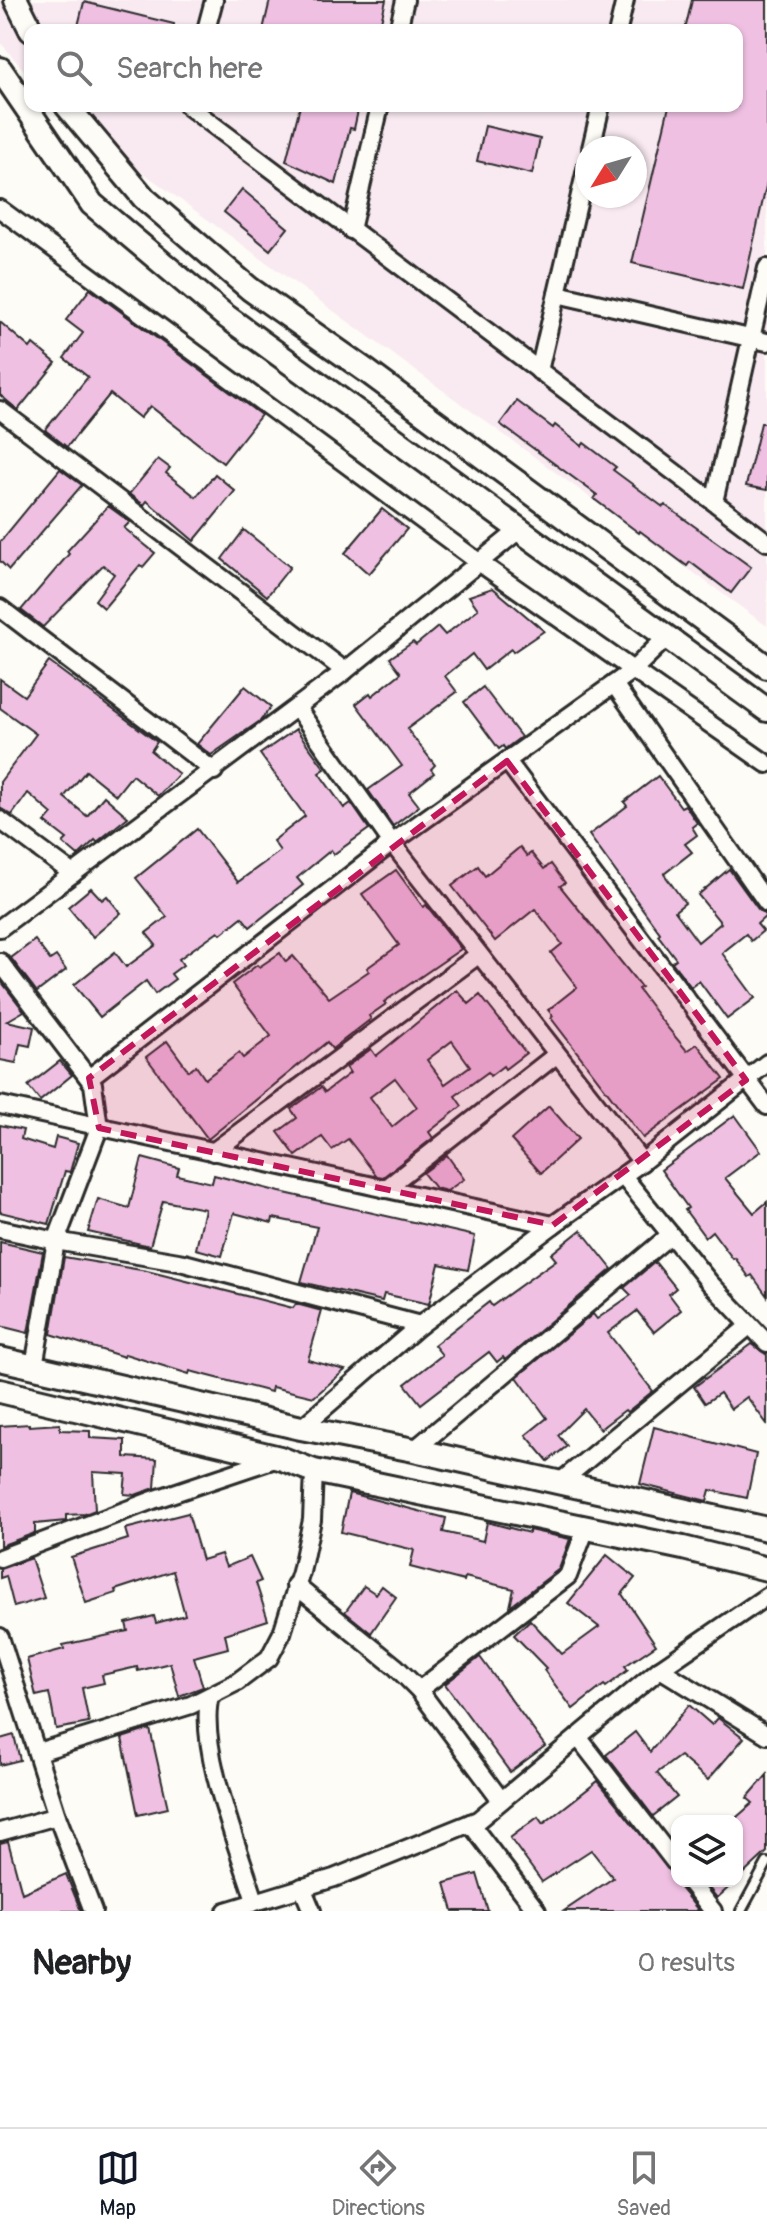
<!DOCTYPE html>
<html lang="en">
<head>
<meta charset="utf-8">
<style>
	:root { --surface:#fff; --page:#f2f2f2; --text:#202124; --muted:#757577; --line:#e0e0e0; --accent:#111827 }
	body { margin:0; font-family:Pangolin,sans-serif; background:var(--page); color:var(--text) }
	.controls { position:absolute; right:24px; bottom:24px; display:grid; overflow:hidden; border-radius:16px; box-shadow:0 2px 6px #0004 }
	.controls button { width:72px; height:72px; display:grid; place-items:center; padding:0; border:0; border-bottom:2px solid var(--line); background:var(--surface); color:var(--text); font:40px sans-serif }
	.compass { position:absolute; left:575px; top:136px; width:72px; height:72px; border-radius:50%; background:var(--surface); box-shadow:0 2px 6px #0004; rotate:233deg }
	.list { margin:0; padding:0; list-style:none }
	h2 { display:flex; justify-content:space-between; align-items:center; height:104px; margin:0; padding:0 32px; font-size:34px }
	h2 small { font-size:26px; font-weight:400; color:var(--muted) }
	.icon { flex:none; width:44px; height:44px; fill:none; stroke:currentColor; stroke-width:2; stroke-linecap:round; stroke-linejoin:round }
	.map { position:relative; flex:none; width:767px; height:1911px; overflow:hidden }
	.search { position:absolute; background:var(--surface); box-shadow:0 2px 6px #0004; left:24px; right:24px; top:24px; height:88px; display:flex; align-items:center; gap:20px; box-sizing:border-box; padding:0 28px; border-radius:16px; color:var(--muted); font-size:30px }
	.sheet { height:216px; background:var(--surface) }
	nav { display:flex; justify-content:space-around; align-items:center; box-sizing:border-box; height:112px; border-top:2px solid var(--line); background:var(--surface); font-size:22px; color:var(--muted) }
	nav a { display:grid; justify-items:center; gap:4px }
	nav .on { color:var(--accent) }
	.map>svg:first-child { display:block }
	.built { fill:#f9eaf1; fill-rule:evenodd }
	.building { fill:#efc0e2; stroke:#2b2b2b; stroke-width:2; fill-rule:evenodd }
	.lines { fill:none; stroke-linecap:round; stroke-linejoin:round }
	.lane-casing { stroke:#2b2b2b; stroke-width:14 }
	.street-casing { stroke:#2b2b2b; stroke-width:22 }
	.secondary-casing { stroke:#2b2b2b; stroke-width:28 }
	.lane { stroke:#fdfcf7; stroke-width:8 }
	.street { stroke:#fdfcf7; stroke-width:16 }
	.secondary { stroke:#fdfcf7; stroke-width:22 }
	.marked { fill:#c2185b; fill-opacity:0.2; stroke:#c2185b; stroke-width:6; stroke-dasharray:16 10; stroke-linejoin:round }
</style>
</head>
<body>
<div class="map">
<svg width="767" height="1911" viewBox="0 0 767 1911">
	<rect width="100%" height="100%" fill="#fdfcf7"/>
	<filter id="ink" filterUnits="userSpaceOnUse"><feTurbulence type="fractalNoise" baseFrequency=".0125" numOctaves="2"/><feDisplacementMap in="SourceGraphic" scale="16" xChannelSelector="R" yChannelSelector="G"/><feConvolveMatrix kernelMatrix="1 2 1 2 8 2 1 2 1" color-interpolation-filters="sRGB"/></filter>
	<g filter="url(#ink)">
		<path class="built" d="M0 0H767V626L127 161 62 106H737V30H30V77L0 42ZM587 148H635V196H587Z"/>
		<g class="building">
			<path d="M270 0H386L379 30H263Z"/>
			<path d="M692 0H767V182L743 289 632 263 669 106H737V30H685Z"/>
			<path d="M84 2 174 24 173 30H77Z"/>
			<path d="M300 106H359L354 129 350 128 336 184 286 161Z"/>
			<path d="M485 126 540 139 532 174 477 161Z"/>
			<path d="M242 189 288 228 270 250 224 212Z"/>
			<path d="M90 289 261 415 223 463 150 406 140 418 110 394 67 447 45 430 88 377 64 358 83 333 66 320Z"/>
			<path d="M0 322 30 348 33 344 56 363 18 410 0 395Z"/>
			<path d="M517 401 553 428 555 425 582 446 584 443 616 467 613 470 663 507 665 505 751 567 731 593 690 562 687 566 640 531 639 533 594 499 597 495 500 424Z"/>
			<path d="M761 423H767V490L746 486Z"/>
			<path d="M158 459 170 468 166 473 196 497 215 474 235 491 194 541 147 501 144 505 129 494Z"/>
			<path d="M60 469 82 485 9 570 0 561V542Z"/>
			<path d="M108 506 130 522 124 528 155 553 143 567 140 565 104 608 95 600 114 574 103 565 43 627 21 610 69 554 67 551Z"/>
			<path d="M382 509 407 529 369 574 345 553Z"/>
			<path d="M244 530 290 567 267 596 222 559Z"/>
			<path d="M493 588 544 631 513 652 511 649 484 670 472 654 445 676 457 692 407 729 435 765 431 769 434 773 409 793 419 806 393 826 368 790 402 766 356 704 370 693 372 696 401 673 390 658 413 642 416 645 438 627 445 635 478 609 469 596Z"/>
			<path d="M49 662 157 742 151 751 179 774 158 796 132 775 116 795 86 771 64 797 87 816 104 796 128 817 97 842 95 840 78 856 63 843 67 839 45 822 52 814 28 793 12 815 0 808V782L36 734 0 708V679L24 696Z"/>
			<path d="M245 686 271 707 260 721 211 755 197 744Z"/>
			<path d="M483 687 521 737 505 749 503 746 499 749 464 702Z"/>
			<path d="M296 729 325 769 319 773 344 808 351 803 369 829 334 854 331 850 297 878 303 885 250 927 242 917 221 934 218 931 179 959 183 965 171 974 175 979 155 994 146 981 100 1017 74 985 115 952 126 967 156 945 146 933 167 917 136 878 197 829 238 882 280 851 273 841 305 816 260 754Z"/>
			<path d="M658 776 681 807 685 805 697 823 692 827 697 835 685 844 692 852 664 874 685 903 675 911 698 942 721 923 698 895 729 869 758 909 766 916 757 924 763 931 751 941 746 934 722 953 755 998 727 1019 699 981 691 987 672 962 676 959 658 935 660 933 589 835 627 806 624 802Z"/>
			<path d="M520 847 527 856 531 853 544 869 551 864 565 883 560 886 630 973 641 987 638 989 662 1021 687 1051 697 1044 724 1079 643 1138 551 1018 553 1016 548 1010 577 987 551 953 562 944 535 909 495 941 452 886 478 866 485 876Z"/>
			<path d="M396 870 423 907 426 905 461 949 384 1002 386 1004 369 1016 371 1019 332 1049 327 1042 208 1139 146 1057 167 1041 189 1071 196 1066 205 1079 239 1053 243 1058 271 1036 232 984 257 965 259 967 280 953 286 962 293 956 329 998 369 971 367 968 399 945 362 894Z"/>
			<path d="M91 888 102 900 107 896 121 913 93 937 68 907Z"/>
			<path d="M35 940 50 960 56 956 66 970 37 992 11 958Z"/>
			<path d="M0 980 24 1011 7 1021 34 1027 30 1046 20 1044 16 1063 0 1060Z"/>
			<path d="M457 990 469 1004 480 995 526 1053 505 1069 503 1066 490 1076 488 1072 455 1096 462 1106 429 1132 433 1138 383 1177 377 1176 348 1139 332 1150 322 1137 296 1156 278 1132 297 1118 291 1109 321 1087 325 1092 350 1073 346 1067 371 1049 376 1056ZM452 1041 470 1066 445 1084 427 1060ZM395 1078 417 1107 392 1127 370 1097Z"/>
			<path d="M60 1061 72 1075 40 1101 28 1086Z"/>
			<path d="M549 1106 578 1139 541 1173 511 1140Z"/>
			<path d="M735 1115 761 1151 725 1178 754 1213 767 1202V1296L752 1275 749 1277 735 1258 733 1259 712 1231 705 1237 685 1210 688 1208 661 1170Z"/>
			<path d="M0 1125 23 1130 21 1139 53 1149 56 1137 78 1143 70 1172 65 1171 49 1224 0 1212Z"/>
			<path d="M447 1155 464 1179 447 1191 435 1188 423 1173Z"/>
			<path d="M142 1158 179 1168 177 1175 212 1183 214 1175 280 1192 475 1236 468 1270 439 1264 429 1304 384 1294 382 1301 301 1282 317 1227 273 1218 272 1223 234 1213 222 1256 196 1249 205 1209 163 1201 150 1246 88 1232 98 1199 129 1208Z"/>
			<path d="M581 1230 612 1269 505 1360 503 1357 497 1362 489 1352 421 1404 405 1384 442 1355 434 1345 489 1302 492 1306 556 1260 551 1254Z"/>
			<path d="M0 1242 43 1252 28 1333 0 1326Z"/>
			<path d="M64 1257 147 1271 293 1308 296 1304 322 1311 308 1360 345 1370 314 1397 272 1387 271 1392 190 1371 189 1374 125 1354 124 1357 51 1334Z"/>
			<path d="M655 1262 676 1288 669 1294 681 1310 654 1332 637 1311 608 1333 653 1391 627 1412 625 1410 600 1429 584 1409 558 1435 567 1446 548 1461 526 1435 547 1418 517 1377 593 1314 597 1319 631 1295 624 1288Z"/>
			<path d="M752 1344 767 1355V1424L747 1397 731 1409 720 1393 705 1403 694 1387Z"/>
			<path d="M29 1424V1426L60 1424V1430L90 1431V1438L125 1440V1457L157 1459 155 1488 135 1495 124 1494 126 1474 93 1472 95 1510 85 1514 66 1515V1521L35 1524V1533L0 1546V1426Z"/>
			<path d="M654 1427 756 1454 747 1498 710 1490 707 1501 640 1484Z"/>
			<path d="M349 1493 446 1518 443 1532 483 1541 487 1522 529 1533V1530L570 1539 559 1569 510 1607 514 1589 465 1577 464 1581 410 1567 414 1550 341 1532Z"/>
			<path d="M188 1513 202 1560 221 1554 226 1567 250 1557 261 1581 256 1583 268 1620 225 1634 228 1648 194 1657 203 1687 179 1696 170 1663 138 1671 137 1667 102 1675 104 1683 82 1688 89 1723 56 1729 49 1693 36 1696 27 1659 64 1649 63 1645 128 1631 126 1623 154 1616 156 1623 185 1615 173 1571 115 1590 116 1593 86 1603 71 1557 128 1539 125 1529Z"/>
			<path d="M607 1555 635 1578 622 1594 656 1645 625 1666 628 1670 606 1687 604 1685 573 1709 544 1670 546 1668 514 1635 530 1620 562 1654 599 1627 568 1603Z"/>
			<path d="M31 1558 44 1598 14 1607 6 1576 0 1578V1569Z"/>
			<path d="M364 1586 376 1594 382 1586 396 1597 371 1633 345 1612Z"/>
			<path d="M480 1657 545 1746 510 1772 445 1684Z"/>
			<path d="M689 1705 712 1725 718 1718 744 1738 708 1780 680 1756 657 1773 677 1797 653 1816 606 1755 635 1732 650 1752Z"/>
			<path d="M150 1729 168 1808 138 1815 122 1738Z"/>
			<path d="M14 1735 20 1760 0 1765V1739Z"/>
			<path d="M767 1775V1852L737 1880V1817L753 1803 747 1798Z"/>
			<path d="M598 1781 678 1881 680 1888 699 1911H564L613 1878 591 1850 542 1882 510 1838 538 1817 543 1824Z"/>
			<path d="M8 1841 22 1893 66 1874 81 1911H0V1843Z"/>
			<path d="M477 1874 488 1911H453L445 1883Z"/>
			<path d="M703 1881H736L717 1898Z"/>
		</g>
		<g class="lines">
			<defs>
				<path id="lane" d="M741 1911 767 1863"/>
				<g id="street">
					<path d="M206 30 214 0"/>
					<path d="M398 30 405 0"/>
					<path d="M618 30 625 0"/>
					<path d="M188 106 767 542"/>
					<path d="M591 148 601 106"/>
					<path d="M0 209 480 563 767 764"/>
					<path d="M351 230 380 106"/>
					<path d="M557 294 767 342"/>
					<path d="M539 371 587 165"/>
					<path d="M0 410 345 671"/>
					<path d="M714 502 767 268"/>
					<path d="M0 608 214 771"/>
					<path d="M614 684 767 903"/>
					<path d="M297 708 392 843 642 1162"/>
					<path d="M507 761 767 1106"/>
					<path d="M0 820 73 874"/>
					<path d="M0 928 345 671 519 530"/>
					<path d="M0 962 93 1084 99 1128 56 1241 34 1366"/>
					<path d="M89 1078 392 843 632 671 667 637"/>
					<path d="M0 1105 553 1225"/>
					<path d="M213 1152 478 955"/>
					<path d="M623 1176 710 1283 767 1343"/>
					<path d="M385 1189 556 1055"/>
					<path d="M0 1229 56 1241 184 1263 420 1325"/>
					<path d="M301 1428 420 1325 553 1225 642 1162 767 1063"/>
					<path d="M414 1450 670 1235"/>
					<path d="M559 1483 749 1326"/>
					<path d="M0 1558 153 1500 278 1458"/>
					<path d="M295 1585 396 1667 419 1690 501 1800"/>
					<path d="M0 1637 57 1816 93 1911"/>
					<path d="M660 1669 767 1735"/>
					<path d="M419 1690 568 1576 586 1528"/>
					<path d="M210 1696C197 1746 239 1849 255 1901"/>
					<path d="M578 1737 677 1865"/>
					<path d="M38 1752 191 1705 237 1682 269 1658 282 1633 301 1572 312 1520 314 1471"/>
					<path d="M470 1823 537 1911"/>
					<path d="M0 1832 57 1816"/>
					<path d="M689 1881 713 1911"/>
					<path d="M302 1887 312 1911"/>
					<path d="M226 1911 334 1878 478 1820 660 1669 767 1596"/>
				</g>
				<g id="secondary">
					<path d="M16 0 31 30"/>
					<path d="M0 69 92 204 223 314 767 710"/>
					<path d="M67 106 144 198 250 289 368 372 767 667"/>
					<path d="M0 1359 301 1428 414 1450 767 1529"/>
					<path d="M0 1391 280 1458 314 1471 683 1548 767 1569"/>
				</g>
			</defs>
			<use href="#lane" class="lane-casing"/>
			<use href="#street" class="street-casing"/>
			<use href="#secondary" class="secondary-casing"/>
			<use href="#lane" class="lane"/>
			<use href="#street" class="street"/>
			<use href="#secondary" class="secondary"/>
		</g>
	</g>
	<path class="marked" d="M507 761 746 1080 553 1225 99 1128 89 1078Z"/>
</svg>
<div class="controls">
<button><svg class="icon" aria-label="layers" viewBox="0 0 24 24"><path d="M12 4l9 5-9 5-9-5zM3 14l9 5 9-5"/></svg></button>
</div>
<svg class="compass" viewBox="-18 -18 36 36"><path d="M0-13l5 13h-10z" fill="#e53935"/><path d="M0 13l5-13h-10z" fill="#757577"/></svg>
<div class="search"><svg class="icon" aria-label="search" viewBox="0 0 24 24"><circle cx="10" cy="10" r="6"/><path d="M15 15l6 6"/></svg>Search here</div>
</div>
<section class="sheet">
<h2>Nearby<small>0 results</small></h2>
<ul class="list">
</ul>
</section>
<nav>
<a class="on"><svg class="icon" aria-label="map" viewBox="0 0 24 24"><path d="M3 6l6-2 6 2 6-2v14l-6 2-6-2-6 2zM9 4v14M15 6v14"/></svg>Map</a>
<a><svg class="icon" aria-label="directions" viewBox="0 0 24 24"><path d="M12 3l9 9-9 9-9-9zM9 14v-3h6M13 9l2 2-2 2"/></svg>Directions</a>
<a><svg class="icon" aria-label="saved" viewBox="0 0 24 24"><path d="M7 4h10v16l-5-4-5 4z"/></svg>Saved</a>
</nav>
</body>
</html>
